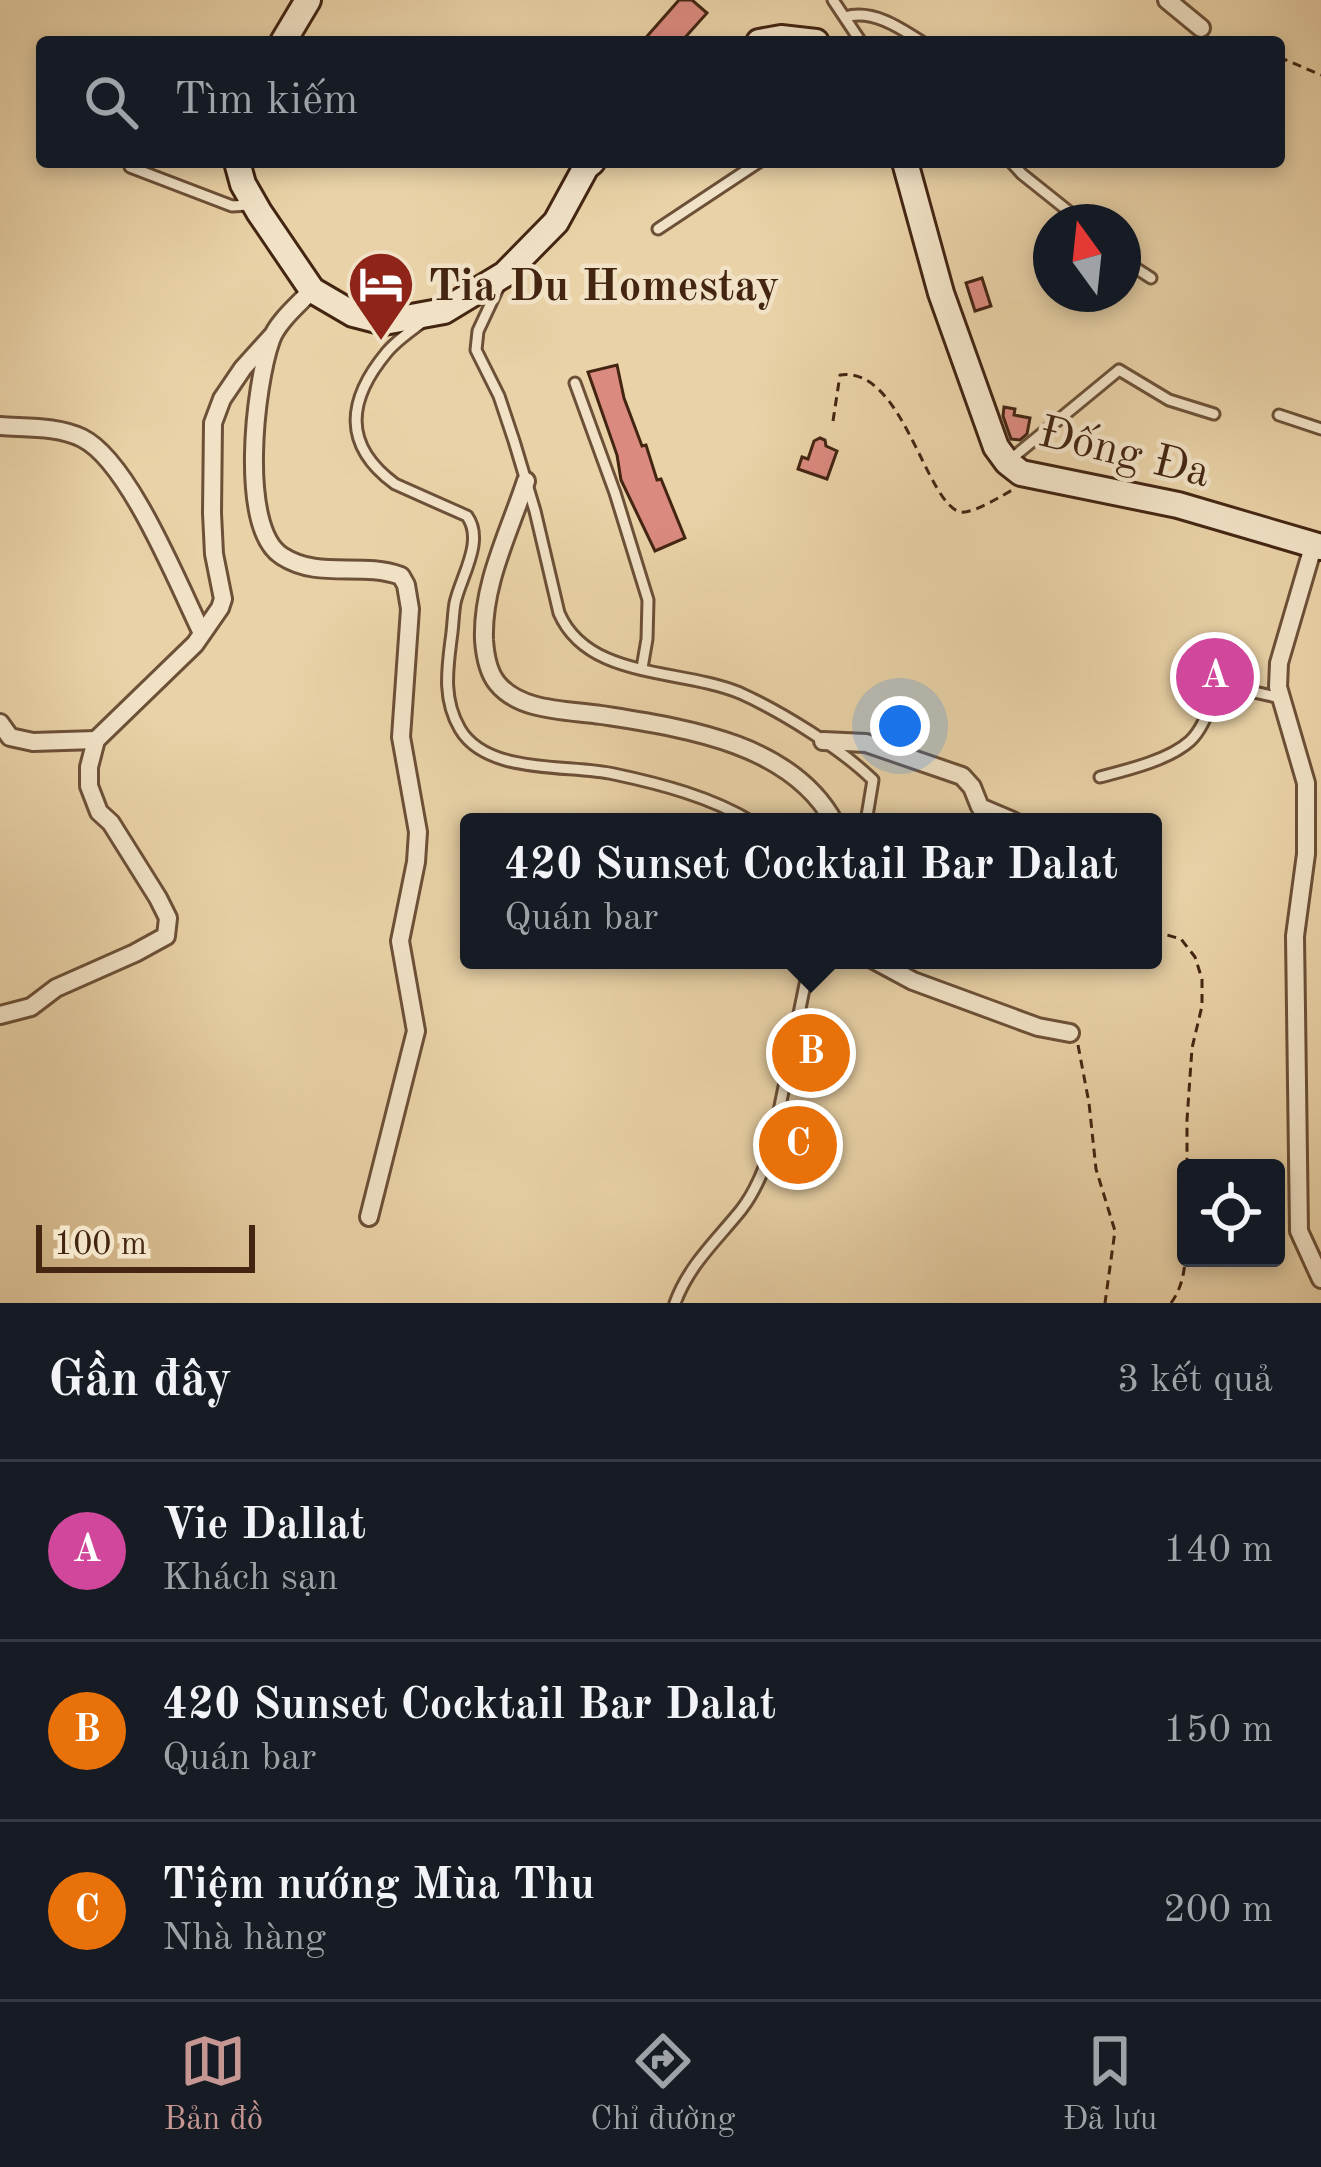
<!DOCTYPE html>
<html lang="vi">
<head>
<meta charset="utf-8">
<style>
	:root { --surface:#171b24; --page:#242831; --text:#f1f3f6; --muted:#9ea1a6; --line:#363941; --accent:#c59692 }
	body { margin:0; font-family:"Old Standard TT",serif; background:var(--page); color:var(--text) }
	.controls { position:absolute; right:36px; bottom:36px; display:grid; overflow:hidden; border-radius:12px; box-shadow:0 6px 18px #0003 }
	.controls button { width:108px; height:108px; display:grid; place-items:center; padding:0; border:0; border-bottom:3px solid var(--line); background:var(--surface); color:var(--text); font:60px sans-serif }
	.compass { position:absolute; left:1033px; top:204px; width:108px; height:108px; border-radius:50%; background:var(--surface); box-shadow:0 6px 18px #0003; rotate:345deg }
	.scale { position:absolute; left:36px; bottom:30px; width:219px; box-sizing:border-box; padding-left:12px; border:6px solid #432512; border-top:0; font-size:33px; line-height:42px; white-space:nowrap; color:#432512; -webkit-text-stroke:9px #f1e2c6; paint-order:stroke }
	.you { position:absolute; left:900px; top:726px; width:42px; height:42px; margin:-30px; border:9px solid #fff; border-radius:50%; background:#1a73e8; box-shadow:0 0 0 18px #1a73e833 }
	.badge { display:grid; place-items:center; width:78px; height:78px; border-radius:50%; background:var(--accent); color:#fff; font-size:39px; font-weight:700 }
	.pin { position:absolute; translate:-50% -50%; border:6px solid #fff; box-shadow:0 3px 12px #0006 }
	.popup { position:absolute; left:460px; top:813px; width:702px; height:156px; box-sizing:border-box; display:grid; place-content:center; border-radius:12px; background:var(--surface); filter:drop-shadow(0 3px 9px #0005); font-size:39px; white-space:nowrap; color:var(--muted) }
	.popup b { font-size:45px; color:var(--text) }
	.popup::after { content:''; position:absolute; left:50%; top:100%; margin-left:-24px; border:24px solid transparent; border-top-color:var(--surface) }
	.list { margin:0; padding:0; list-style:none }
	h2 { display:flex; justify-content:space-between; align-items:center; height:156px; margin:0; padding:0 48px; font-size:51px }
	h2 small { font-size:39px; font-weight:400; color:var(--muted) }
	.list li { display:grid; grid-template-columns:78px 1fr auto; gap:36px; align-items:center; box-sizing:border-box; height:180px; padding:0 48px; border-top:3px solid var(--line) }
	.list b { display:block; font-size:45px; white-space:nowrap }
	.list p { margin:0; font-size:39px; white-space:nowrap; color:var(--muted) }
	.list em { font-size:39px; font-style:normal; color:var(--muted) }
	.icon { flex:none; width:66px; height:66px; fill:none; stroke:currentColor; stroke-width:2; stroke-linecap:round; stroke-linejoin:round }
	.map { position:relative; flex:none; width:1321px; height:1303px; overflow:hidden }
	.search { position:absolute; background:var(--surface); box-shadow:0 6px 18px #0003; left:36px; right:36px; top:36px; height:132px; display:flex; align-items:center; gap:30px; box-sizing:border-box; padding:0 42px; border-radius:12px; color:var(--muted); font-size:45px }
	.sheet { height:696px; background:var(--surface) }
	nav { display:flex; justify-content:space-around; align-items:center; box-sizing:border-box; height:168px; border-top:3px solid var(--line); background:var(--surface); font-size:33px; color:var(--muted) }
	nav a { display:grid; justify-items:center; gap:6px }
	nav .on { color:var(--accent) }
	.map>svg:first-child { display:block }
	.building { fill:#db8a7f; stroke:#432512; stroke-width:3 }
	.lines { fill:none; stroke-linecap:round; stroke-linejoin:round }
	.lane-casing { stroke:#6c5037; stroke-width:15 }
	.street-casing { stroke:#6c5037; stroke-width:22 }
	.secondary-casing { stroke:#432512; stroke-width:30 }
	.path { stroke:#432512; stroke-width:3; stroke-dasharray:9 6; stroke-linecap:butt }
	.lane { stroke:#f1e2c6; stroke-width:9 }
	.street { stroke:#f1e2c6; stroke-width:16 }
	.secondary { stroke:#f1e2c6; stroke-width:24 }
	.labels { text-anchor:middle; stroke-width:9; stroke-linejoin:round; paint-order:stroke }
	.poi-label { font-size:45px; font-weight:bold; fill:#432512; stroke:#f1e2c6; text-anchor:start }
	.street-label { font-size:45px; fill:#432512; stroke:#f1e2c6 }
</style>
</head>
<body>
<div class="map">
<svg width="1321" height="1303" viewBox="0 0 1321 1303">
	<rect width="100%" height="100%" fill="#e9d2a7"/>
	<filter id="stains"><feTurbulence type="fractalNoise" baseFrequency=".00167" numOctaves="4"/><feColorMatrix values="0 0 0 0 .2 0 0 0 0 .09 0 0 0 0 .02 0 0 0 .5 -.17"/></filter>
	<radialGradient id="worn" r=".72"><stop offset=".6" stop-color="#630" stop-opacity="0"/><stop offset="1" stop-color="#630" stop-opacity=".3"/></radialGradient>
	<g class="building">
		<path d="M679 0H692L707 13 681 42H642Z"/>
		<path d="M982 278 991 306 975 311 966 283Z"/>
		<path d="M617 365 624 398 642 446 646 445 657 480 661 479 685 538 655 551 621 480 617 455 588 372Z"/>
		<path d="M1004 407 1015 409 1014 415 1030 418 1027 434 1020 440 1011 439 1003 416Z"/>
		<path d="M820 438 825 440 826 446 837 451 827 479 798 469 802 457 808 459 814 441Z"/>
	</g>
	<g class="lines">
		<defs>
			<g id="lane">
				<path d="M833 0 861 42"/>
				<path d="M845 17C872 9 899 27 922 42"/>
				<path d="M1011 162 1022 174 1082 222"/>
				<path d="M130 167 232 206 249 205"/>
				<path d="M658 229 759 162"/>
				<path d="M1123 260 1151 278"/>
				<path d="M500 284 478 331 476 350 499 396 514 441 535 511 559 613C588 680 680 668 740 693 782 712 840 748 873 780L866 822"/>
				<path d="M424 321C412 330 397 340 387 352 347 400 342 445 395 484L467 516C485 541 461 576 455 603 453 615 453 628 451 640 447 671 443 700 460 729 487 775 568 764 614 774 661 784 711 797 752 822"/>
				<path d="M575 383 615 493 648 600 647 639 642 668"/>
				<path d="M1279 415 1321 429"/>
				<path d="M1011 459 1119 370 1169 400 1214 414"/>
				<path d="M1100 777C1127 770 1169 760 1190 741 1204 728 1210 705 1217 689L1227 686 1281 698"/>
				<path d="M675 1303C689 1265 716 1241 741 1210 755 1192 763 1171 771 1150L810 960"/>
			</g>
			<g id="street">
				<path d="M1167 0 1201 28"/>
				<path d="M312 290C299 304 277 322 271 340 255 384 238 528 282 556 319 580 361 561 401 576L406 585 410 609 401 737 418 832 416 862 400 941 416 1031 369 1217"/>
				<path d="M0 426C26 428 58 426 82 438 129 461 178 584 202 633"/>
				<path d="M526 481C509 533 482 584 484 640 485 654 488 672 497 683 520 712 569 710 601 715 683 728 790 742 834 822"/>
				<path d="M1313 547 1279 663 1278 687 1306 783V854L1295 936 1299 1231 1321 1279"/>
				<path d="M0 723 10 737 33 742 96 740"/>
				<path d="M823 741 866 743 962 776 972 787 980 807 1015 822"/>
				<path d="M874 960 913 981 1038 1027 1070 1033"/>
				<path d="M0 1015 31 1007 56 988 135 953 166 936 168 918 158 898 111 823 99 812 89 786V767L96 740 195 644 220 608 223 599 214 554 212 513 213 423 222 399 243 368 271 337"/>
			</g>
			<g id="secondary">
				<path d="M283 42 308 0"/>
				<path d="M759 42 781 38 816 42"/>
				<path d="M237 162 243 184 259 212 312 290 353 314 384 322 444 311 505 274 556 222 586 167 592 162"/>
				<path d="M905 162 941 293 996 447 1007 462 1021 473 1178 505 1321 547"/>
			</g>
		</defs>
		<use href="#lane" class="lane-casing"/>
		<use href="#street" class="street-casing"/>
		<use href="#secondary" class="secondary-casing"/>
		<g class="path">
			<path d="M1279 57 1321 75"/>
			<path d="M833 421 840 375C903 365 926 506 961 512 973 514 1003 495 1014 489"/>
			<path d="M1153 931 1181 939 1195 957 1202 979V1006L1192 1048 1187 1120V1168"/>
			<path d="M1078 1045 1089 1103 1096 1169 1115 1231 1105 1303"/>
			<path d="M1171 1303C1188 1280 1185 1253 1186 1225"/>
		</g>
		<use href="#lane" class="lane"/>
		<use href="#street" class="street"/>
		<use href="#secondary" class="secondary"/>
	</g>
	<defs>
		<symbol id="hotel-pin" viewBox="-11 -11 22 30"><path d="M0 17L-7.5 6A9.5 9.5 0 1 1 7.5 6Z" fill="#8f2418" stroke="#f1e2c6"/><path d="M-6-4.5h1.5V1H6V5H4.5V3h-9V5H-6ZM-4 0a1.8 1.8 0 1 1 3.6 0ZM.5 0V-2.5h3Q6-2.5 6 0Z" fill="#fff"/></symbol>
	</defs>
	<g fill-rule="evenodd">
		<use href="#hotel-pin" x="343" y="246" width="76" height="104"/>
	</g>
	<g class="labels">
		<g class="poi-label">
			<text x="428" y="300">Tia Du Homestay</text>
		</g>
		<g class="street-label">
			<text transform="translate(1125 450) rotate(14)" y="16">Đống Đa</text>
		</g>
	</g>
	<rect width="100%" height="100%" filter="url(#stains)"/>
	<rect width="100%" height="100%" fill="url(#worn)"/>
</svg>
<div class="controls">
<button><svg class="icon" aria-label="locate" viewBox="0 0 24 24"><circle cx="12" cy="12" r="6"/><path d="M12 2v4M12 18v4M2 12h4M18 12h4"/></svg></button>
</div>
<svg class="compass" viewBox="-18 -18 36 36"><path d="M0-13l5 13h-10z" fill="#e53935"/><path d="M0 13l5-13h-10z" fill="#9ea1a6"/></svg>
<div class="scale">100 m</div>
<div class="you"></div>
<div class="pin badge" style="left:1215px;top:677px;background:#d1479c">A</div>
<div class="pin badge" style="left:811px;top:1053px;background:#e8710a">B</div>
<div class="popup"><b>420 Sunset Cocktail Bar Dalat</b>Quán bar</div>
<div class="pin badge" style="left:798px;top:1145px;background:#e8710a">C</div>
<div class="search"><svg class="icon" aria-label="search" viewBox="0 0 24 24"><circle cx="10" cy="10" r="6"/><path d="M15 15l6 6"/></svg>Tìm kiếm</div>
</div>
<section class="sheet">
<h2>Gần đây<small>3 kết quả</small></h2>
<ul class="list">
<li><span class="badge" style="background:#d1479c">A</span><div><b>Vie Dallat</b><p>Khách sạn</p></div><em>140 m</em></li>
<li><span class="badge" style="background:#e8710a">B</span><div><b>420 Sunset Cocktail Bar Dalat</b><p>Quán bar</p></div><em>150 m</em></li>
<li><span class="badge" style="background:#e8710a">C</span><div><b>Tiệm nướng Mùa Thu</b><p>Nhà hàng</p></div><em>200 m</em></li>
</ul>
</section>
<nav>
<a class="on"><svg class="icon" aria-label="map" viewBox="0 0 24 24"><path d="M3 6l6-2 6 2 6-2v14l-6 2-6-2-6 2zM9 4v14M15 6v14"/></svg>Bản đồ</a>
<a><svg class="icon" aria-label="directions" viewBox="0 0 24 24"><path d="M12 3l9 9-9 9-9-9zM9 14v-3h6M13 9l2 2-2 2"/></svg>Chỉ đường</a>
<a><svg class="icon" aria-label="saved" viewBox="0 0 24 24"><path d="M7 4h10v16l-5-4-5 4z"/></svg>Đã lưu</a>
</nav>
</body>
</html>
